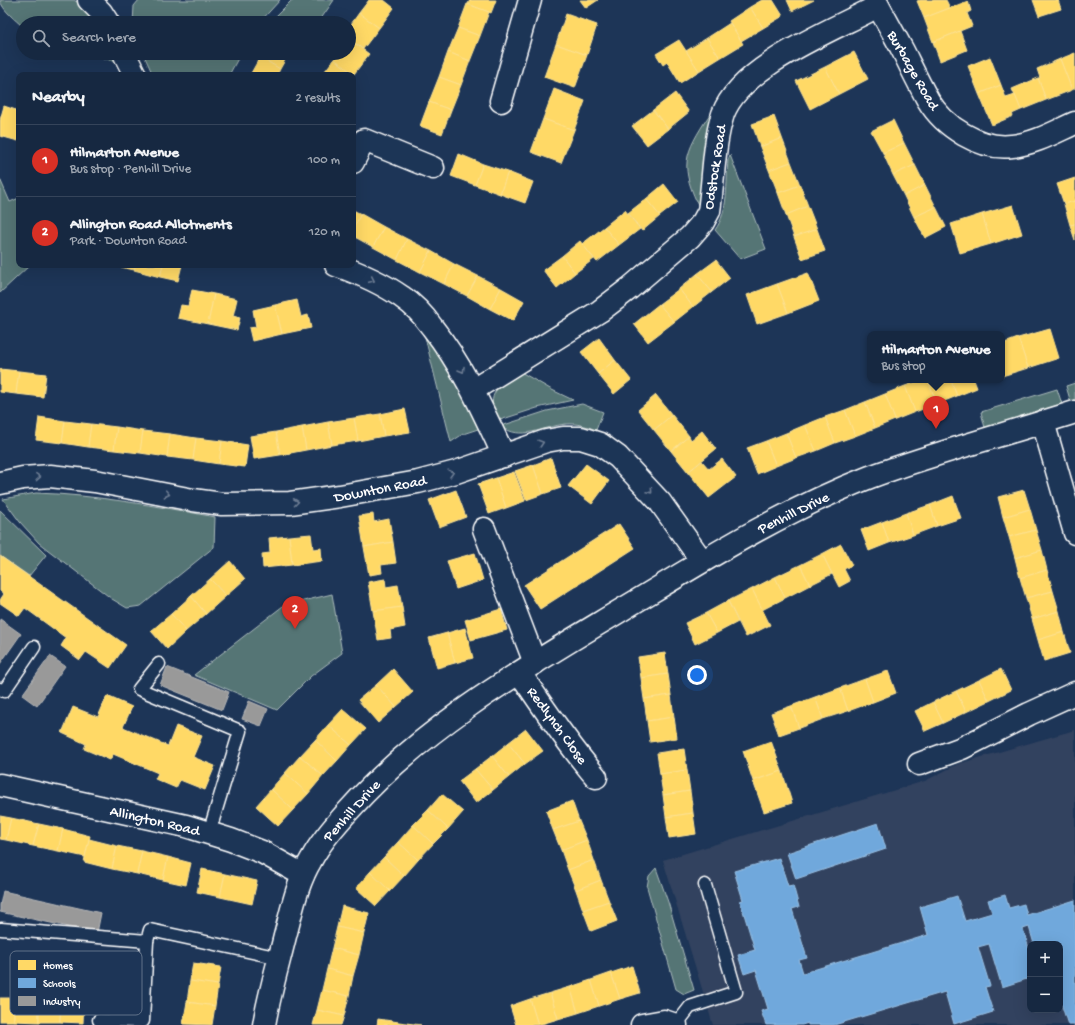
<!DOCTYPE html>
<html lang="en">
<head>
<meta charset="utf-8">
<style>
	:root { --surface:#162841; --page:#23344c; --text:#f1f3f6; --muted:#9ea6b1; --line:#35445a; --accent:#d93025 }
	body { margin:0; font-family:"Gochi Hand",sans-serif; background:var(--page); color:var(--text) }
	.controls { position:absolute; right:12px; bottom:12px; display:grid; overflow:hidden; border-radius:8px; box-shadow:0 4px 16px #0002 }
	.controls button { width:36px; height:36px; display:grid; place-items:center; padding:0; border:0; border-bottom:1px solid var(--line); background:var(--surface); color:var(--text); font:20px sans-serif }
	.you { position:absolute; left:697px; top:675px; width:14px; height:14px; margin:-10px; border:3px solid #fff; border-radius:50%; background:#1a73e8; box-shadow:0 0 0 6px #1a73e833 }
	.badge { display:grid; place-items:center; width:26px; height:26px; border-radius:50%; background:var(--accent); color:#fff; font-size:13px; font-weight:700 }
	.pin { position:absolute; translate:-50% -33px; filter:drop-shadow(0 1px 2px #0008) }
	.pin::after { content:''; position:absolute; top:21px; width:14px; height:12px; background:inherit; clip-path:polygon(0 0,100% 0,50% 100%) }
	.popup { position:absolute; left:867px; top:331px; width:138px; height:52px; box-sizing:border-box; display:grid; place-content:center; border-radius:8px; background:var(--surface); filter:drop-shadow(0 1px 3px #0005); font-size:13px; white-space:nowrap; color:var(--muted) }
	.popup b { font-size:15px; color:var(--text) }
	.popup::after { content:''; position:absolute; left:50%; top:100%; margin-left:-8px; border:8px solid transparent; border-top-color:var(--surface) }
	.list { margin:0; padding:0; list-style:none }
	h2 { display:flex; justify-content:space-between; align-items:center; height:52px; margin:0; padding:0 16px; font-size:17px }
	h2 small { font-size:13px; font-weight:400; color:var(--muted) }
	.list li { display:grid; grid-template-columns:26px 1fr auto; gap:12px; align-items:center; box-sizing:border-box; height:72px; padding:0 16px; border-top:1px solid var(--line) }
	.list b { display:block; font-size:15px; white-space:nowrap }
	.list p { margin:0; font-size:13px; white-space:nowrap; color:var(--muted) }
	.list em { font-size:13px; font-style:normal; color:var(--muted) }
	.icon { flex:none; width:22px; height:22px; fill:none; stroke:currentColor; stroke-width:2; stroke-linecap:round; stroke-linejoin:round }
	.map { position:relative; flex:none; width:1075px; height:1025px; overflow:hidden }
	.search { position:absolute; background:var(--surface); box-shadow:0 4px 16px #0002; left:16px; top:16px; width:340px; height:44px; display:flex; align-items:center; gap:10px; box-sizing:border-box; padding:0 14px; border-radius:22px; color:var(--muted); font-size:15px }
	.panel { position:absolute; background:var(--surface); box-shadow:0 4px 16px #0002; left:16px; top:72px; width:340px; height:196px; border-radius:8px }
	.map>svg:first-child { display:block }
	.built { fill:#33425f; fill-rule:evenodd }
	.green { fill:#547474; stroke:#aababa }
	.homes { fill:#ffd966; stroke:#ffe494 }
	.schools { fill:#6fa8dc; stroke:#9ac2e6 }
	.industry { fill:#999; stroke:#b8b8b8 }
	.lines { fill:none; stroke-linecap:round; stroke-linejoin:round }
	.lane-casing { stroke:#fff; stroke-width:15 }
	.street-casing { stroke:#fff; stroke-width:25 }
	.lane { stroke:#1d3557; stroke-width:12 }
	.street { stroke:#1d3557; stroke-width:22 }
	.oneway { stroke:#6c7c92 }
	.labels { text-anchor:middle; stroke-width:4; stroke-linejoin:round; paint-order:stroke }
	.street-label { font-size:15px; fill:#fff; stroke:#1d3557 }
	.key { fill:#1d3557; stroke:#617289; stroke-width:1 }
	.key-label { font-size:11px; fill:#fff }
</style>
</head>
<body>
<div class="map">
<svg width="1075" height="1025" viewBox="0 0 1075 1025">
	<rect width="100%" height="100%" fill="#1d3557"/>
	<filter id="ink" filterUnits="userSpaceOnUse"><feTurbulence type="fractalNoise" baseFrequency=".025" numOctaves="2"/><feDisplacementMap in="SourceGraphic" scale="8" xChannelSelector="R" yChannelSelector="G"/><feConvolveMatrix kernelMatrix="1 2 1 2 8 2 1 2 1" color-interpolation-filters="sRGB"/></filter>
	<g filter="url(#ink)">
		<path class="built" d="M1075 730V1025H713L663 860 925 781 958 764ZM1030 944H1060V1010H1030Z"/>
		<g class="green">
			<path d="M0 0H74L80 4 100 23H23V27C16 20 2 10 0 0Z"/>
			<path d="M139 0H280L259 23H133L134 6Z"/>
			<path d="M292 0H334L318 23H285L275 17Z"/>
			<path d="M84 53H116L121 63Z"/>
			<path d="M143 53H241L229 75H153Z"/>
			<path d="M710 114 712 116 701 211C679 166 683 155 710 114Z"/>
			<path d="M730 155 766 249 740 259 715 230C729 211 726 183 728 160Z"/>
			<path d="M0 179 10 202 19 198V265H30L0 293Z"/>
			<path d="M427 335 437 348 481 428 463 434 451 442 425 337Z"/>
			<path d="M519 371 552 390 573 400 537 408 497 421C485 392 498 387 519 371Z"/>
			<path d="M1075 383V402L1071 403 1066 386Z"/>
			<path d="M1057 389 1062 404 985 428 981 412Z"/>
			<path d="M582 404 603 412 596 430C587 426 577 423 566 424 544 426 521 442 501 426L547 411Z"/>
			<path d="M36 493C97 495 156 506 215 517L214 547 141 606 127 608 112 599 39 543 20 522 3 499Z"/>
			<path d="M0 510 46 555 29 576 0 556Z"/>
			<path d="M332 594 342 653 311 676 277 710 194 675 283 606Z"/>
			<path d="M656 868 668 902 694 990 684 994 676 989 647 887 649 876Z"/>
		</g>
		<g class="homes">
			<path d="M369 0H384L394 8 379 28 359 13Z"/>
			<path d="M470 0H496L491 13 468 4Z"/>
			<path d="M580 0H598L586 8Z"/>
			<path d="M762 0H773L783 16 763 28 750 7Z"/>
			<path d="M787 0H814L792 11Z"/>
			<path d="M920 0H946L950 8 924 18 917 1Z"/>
			<path d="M1033 0H1058L1061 9 1039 16Z"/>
			<path d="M968 1 971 11 967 13 972 26 933 42 924 18Z"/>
			<path d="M467 4 489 12 480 36 458 28Z"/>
			<path d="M750 7 763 28 741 41 729 21Z"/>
			<path d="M359 13 379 28 363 49 349 39V27Z"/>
			<path d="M566 14 597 25 587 55 556 44Z"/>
			<path d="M730 23 743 44 720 58 707 38Z"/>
			<path d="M458 28 480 36 470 61 448 52Z"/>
			<path d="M960 31 967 50 940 61 933 42Z"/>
			<path d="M707 38 720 58 699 71 686 51Z"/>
			<path d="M349 39 369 54 354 74 334 59 339 53H349Z"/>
			<path d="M679 40 699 71 680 83 667 62 663 65 656 54Z"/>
			<path d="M556 44 587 55 575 88 544 77Z"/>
			<path d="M448 52 470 61 461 85 439 77Z"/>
			<path d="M854 52 868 79 839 94 825 67Z"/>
			<path d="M262 53H289L280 69 260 57Z"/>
			<path d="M1075 53V88L1072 90 1060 59Z"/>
			<path d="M260 57 280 69 277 75H250Z"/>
			<path d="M990 57 1001 85 979 94 968 66Z"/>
			<path d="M334 59 354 74 353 75H322Z"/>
			<path d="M1060 59 1072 90 1046 100 1038 78H1040L1037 69Z"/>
			<path d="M825 67 839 94 810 109 796 81Z"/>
			<path d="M439 77 461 85 451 110 429 102Z"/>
			<path d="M1038 78 1046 100 1021 110 1012 89Z"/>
			<path d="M1001 85 1006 98 1015 95 1021 110 1012 114 1013 116 992 125 979 94Z"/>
			<path d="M554 89 585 101 574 130 543 119Z"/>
			<path d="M675 93 689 112 668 129 653 110Z"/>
			<path d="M429 102 451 110 442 134 420 126Z"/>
			<path d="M4 106 19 111V136L18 141 0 136V120Z"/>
			<path d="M653 110 668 129 647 145 632 126Z"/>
			<path d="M774 116 782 138 760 147 752 124Z"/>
			<path d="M543 119 574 130 561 163 531 152Z"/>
			<path d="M893 120 904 143 883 153 871 131Z"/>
			<path d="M782 138 791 162 769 170 760 147Z"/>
			<path d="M904 143 915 165 893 175 883 153Z"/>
			<path d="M459 154 483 164 475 185 451 176Z"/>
			<path d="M791 162 800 185 778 193 769 170Z"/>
			<path d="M483 164 508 172 500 194 475 185Z"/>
			<path d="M915 165 925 185 904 196 893 175Z"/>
			<path d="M508 172 533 182 525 203 500 194Z"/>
			<path d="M1075 178V201L1064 204 1057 184Z"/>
			<path d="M664 184 678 202 660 216 646 199Z"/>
			<path d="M800 185 808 206 786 215 778 193Z"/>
			<path d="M925 185 936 207 914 217 904 196Z"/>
			<path d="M646 199 660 216 642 231 628 213Z"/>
			<path d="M1075 201V224L1070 225 1064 204Z"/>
			<path d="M1013 205 1022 234 991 244 982 214Z"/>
			<path d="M808 206 817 229 794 237 786 215Z"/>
			<path d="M936 207 946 227 925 238 914 217Z"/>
			<path d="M353 210 361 214 353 229Z"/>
			<path d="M625 210 640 229 619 245 604 227Z"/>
			<path d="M361 214 384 227 373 247 353 236V229Z"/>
			<path d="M982 214 991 244 960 253 951 224Z"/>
			<path d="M1075 224V240L1070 225Z"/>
			<path d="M384 227 407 239 397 260 373 247Z"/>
			<path d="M604 227 619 245 597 262 582 244Z"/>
			<path d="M817 229 825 251 802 259 794 237Z"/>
			<path d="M407 239 431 251 420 272 397 260Z"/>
			<path d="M580 241 594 259 575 273 562 256Z"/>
			<path d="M431 251 454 264 444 284 420 272Z"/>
			<path d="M562 256 575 273 557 288 543 270Z"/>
			<path d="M716 260 730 278 712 292 697 274Z"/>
			<path d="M454 264 478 276 467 296 444 284Z"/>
			<path d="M112 265H136L134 270Z"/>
			<path d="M136 265H163L160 277 134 270Z"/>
			<path d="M163 265H182L178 281 160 277Z"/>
			<path d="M808 273 819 301 788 313 777 284Z"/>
			<path d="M697 274 712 292 693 307 679 289Z"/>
			<path d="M478 276 501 288 490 309 467 296Z"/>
			<path d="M777 284 788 313 757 324 747 295Z"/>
			<path d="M501 288 524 301 513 321 490 309Z"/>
			<path d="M679 289 693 307 674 322 659 304Z"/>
			<path d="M192 290 214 294 208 324 178 318 181 305 188 306Z"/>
			<path d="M214 294 237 299 233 316 240 318 237 330 208 324Z"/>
			<path d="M297 300 301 317 308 315 311 328 282 334 275 305Z"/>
			<path d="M659 304 674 322 648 342 634 324Z"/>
			<path d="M275 305 282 334 252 341 249 328 256 327 253 310Z"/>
			<path d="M1050 329 1059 358 1028 368 1018 338Z"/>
			<path d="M599 338 615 360 598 374 581 352Z"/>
			<path d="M1018 338 1028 368 1002 376V344Z"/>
			<path d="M615 360 631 380 614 394 598 374Z"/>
			<path d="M0 369 19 371 16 394 0 392Z"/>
			<path d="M19 371 46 374 43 397 16 394Z"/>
			<path d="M922 380H928L937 404 915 412 905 386Z"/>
			<path d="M928 380H951L957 396 937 404Z"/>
			<path d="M951 380H974L977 388 957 396Z"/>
			<path d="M905 386 915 412 895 420 885 394Z"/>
			<path d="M885 394 895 420 875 428 865 402Z"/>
			<path d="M656 395 672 415 654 430 638 410Z"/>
			<path d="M865 402 875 428 855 436 845 410Z"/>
			<path d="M405 409 410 432 384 436 380 414Z"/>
			<path d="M845 410 855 436 835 443 825 417Z"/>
			<path d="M380 414 384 436 358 441 354 418Z"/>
			<path d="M672 415 689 436 671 451 654 430Z"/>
			<path d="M39 417 65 421 62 443 36 440Z"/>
			<path d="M825 417 835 443 816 451 805 425Z"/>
			<path d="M354 418 358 441 332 445 328 422Z"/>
			<path d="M65 421 91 424 88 447 62 443Z"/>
			<path d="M328 422 332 445 306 450 302 427Z"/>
			<path d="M91 424 117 427 114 450 88 447Z"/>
			<path d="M805 425 816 451 796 458 786 433Z"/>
			<path d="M117 427 143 431 140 453 114 450Z"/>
			<path d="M302 427 306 450 280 455 276 432Z"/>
			<path d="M143 431 170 434 167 457 140 453Z"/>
			<path d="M702 431 716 449 688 472 671 451 689 436 691 440Z"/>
			<path d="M276 432 280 455 254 459 250 436Z"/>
			<path d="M786 433 796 458 776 466 766 441Z"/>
			<path d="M170 434 196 438 193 460 167 457Z"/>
			<path d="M196 438 222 441 219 464 193 460Z"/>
			<path d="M222 441 248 445 245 467 219 464Z"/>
			<path d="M766 441 776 466 757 474 747 448Z"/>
			<path d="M551 458 561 488 543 494 533 465Z"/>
			<path d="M722 459 736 477 709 498 688 472 702 461 709 469Z"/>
			<path d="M586 464 609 481 592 504 568 486Z"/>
			<path d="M533 465 543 494 526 500 515 471Z"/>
			<path d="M514 472 525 501 506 508 496 478Z"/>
			<path d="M496 478 506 508 489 514 478 484Z"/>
			<path d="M456 490 466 517 439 527 429 500Z"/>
			<path d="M1024 490 1030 509 1003 517 998 497Z"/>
			<path d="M953 496 961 518 937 526 930 505Z"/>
			<path d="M930 505 937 526 913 535 906 513Z"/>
			<path d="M1030 509 1036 530 1009 537 1003 517Z"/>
			<path d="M906 513 913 535 889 543 882 522Z"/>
			<path d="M373 514 374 522 389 519 393 542 364 547 359 516Z"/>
			<path d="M882 522 889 543 869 551 861 530Z"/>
			<path d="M619 524 635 548 540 609 524 585Z"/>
			<path d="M1036 530 1042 550 1015 558 1009 537Z"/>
			<path d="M311 534 313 549 321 548 322 561 292 565 289 536Z"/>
			<path d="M289 536 292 565 263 568 262 554 270 553 269 538Z"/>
			<path d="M393 542 396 563 381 565 382 573 369 575 364 547Z"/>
			<path d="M841 544 852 565 844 569 850 581 839 587 822 554Z"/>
			<path d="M1042 550 1047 570 1020 578 1015 558Z"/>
			<path d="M475 553 483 580 456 589 447 561Z"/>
			<path d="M822 554 832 574 810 585 800 565Z"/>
			<path d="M0 556 126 645 110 668 86 652 80 660 61 646 66 638 25 608 19 616 0 603V600L4 594 0 591Z"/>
			<path d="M230 561 245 579 226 596 210 579Z"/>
			<path d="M800 565 810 585 785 598 775 577Z"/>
			<path d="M1047 570 1053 591 1026 598 1020 578Z"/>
			<path d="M775 577 785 598 762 610 752 589Z"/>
			<path d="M210 579 226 596 206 614 191 596Z"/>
			<path d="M385 579 386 587 398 585 402 607 373 611 368 582Z"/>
			<path d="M752 589 770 625 746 637 728 601Z"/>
			<path d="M1053 591 1059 611 1032 619 1026 598Z"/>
			<path d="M191 596 206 614 186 631 171 614Z"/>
			<path d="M728 601 738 622 717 633 706 613Z"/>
			<path d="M402 607 405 627 390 630 391 638 378 640 373 611Z"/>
			<path d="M501 609 507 630 471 640 465 620Z"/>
			<path d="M1059 611 1064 632 1038 640 1032 619Z"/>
			<path d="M706 613 717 633 695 644 685 623Z"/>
			<path d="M171 614 186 631 167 649 151 631Z"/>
			<path d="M465 628 473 658 455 663 447 633Z"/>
			<path d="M1064 632 1070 653 1044 661 1038 640Z"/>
			<path d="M447 633 455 663 437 668 429 638Z"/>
			<path d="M665 653 668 674 641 678 638 657Z"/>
			<path d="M393 669 413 692 396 707 376 685Z"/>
			<path d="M1001 669 1011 690 989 701 979 680Z"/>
			<path d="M888 671 896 693 873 702 865 679Z"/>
			<path d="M668 674 671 695 644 699 641 678Z"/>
			<path d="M865 679 873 702 848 711 840 688Z"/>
			<path d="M979 680 989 701 966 712 956 691Z"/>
			<path d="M376 685 396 707 378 723 358 700Z"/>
			<path d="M840 688 848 711 823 719 815 697Z"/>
			<path d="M956 691 966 712 943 723 933 702Z"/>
			<path d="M671 695 674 717 647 721 644 699Z"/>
			<path d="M107 696 132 707 123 727 168 746 176 726 202 736 193 757 215 766 205 790 180 780 176 788 155 779 158 773 113 754 110 760 84 749 86 744 62 733 73 707 98 717Z"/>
			<path d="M815 697 823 719 799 728 791 706Z"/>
			<path d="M933 702 943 723 925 731 915 711Z"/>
			<path d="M791 706 799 728 779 735 771 713Z"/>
			<path d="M343 709 366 729 351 745 328 725Z"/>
			<path d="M674 717 677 738 650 742 647 721Z"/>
			<path d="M328 725 351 745 337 761 315 740Z"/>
			<path d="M526 729 543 751 525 764 508 743Z"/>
			<path d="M315 740 337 761 323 776 300 756Z"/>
			<path d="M771 741 782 771 753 781 743 751Z"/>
			<path d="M508 743 525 764 509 777 492 756Z"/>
			<path d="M684 749 687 770 660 774 657 753Z"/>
			<path d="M300 756 323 776 308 794 285 773Z"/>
			<path d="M492 756 509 777 493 790 475 769Z"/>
			<path d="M475 769 493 790 476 803 459 781Z"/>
			<path d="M687 770 690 791 663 795 660 774Z"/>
			<path d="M782 771 792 803 764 812 753 781Z"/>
			<path d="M285 773 308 794 293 810 271 789Z"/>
			<path d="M271 789 293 810 278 826 256 806Z"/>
			<path d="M690 791 693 813 666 817 663 795Z"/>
			<path d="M442 794 463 812 448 829 428 810Z"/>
			<path d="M572 801 579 821 553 830 546 811Z"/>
			<path d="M428 810 448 829 433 844 413 825Z"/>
			<path d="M693 813 696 834 669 838 666 817Z"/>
			<path d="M0 816 11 818 6 840 0 839Z"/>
			<path d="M11 818 39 824 33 846 6 840Z"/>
			<path d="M579 821 587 840 561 850 553 830Z"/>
			<path d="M39 824 63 829 58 851 33 846Z"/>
			<path d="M413 825 433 844 418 860 398 842Z"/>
			<path d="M63 829 90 836 85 857 58 851Z"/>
			<path d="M89 839 117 846 112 869 84 862Z"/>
			<path d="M587 840 594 860 568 870 561 850Z"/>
			<path d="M398 842 418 860 404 876 384 857Z"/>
			<path d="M117 846 142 851 137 874 112 869Z"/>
			<path d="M142 851 168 857 163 880 137 874Z"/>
			<path d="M168 857 191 863 186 885 163 880Z"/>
			<path d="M384 857 404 876 390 891 370 872Z"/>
			<path d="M594 860 601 880 576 890 568 870Z"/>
			<path d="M202 869 225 874 220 897 197 892Z"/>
			<path d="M370 872 390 891 376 906 356 888Z"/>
			<path d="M225 874 257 881 252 904 220 897Z"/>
			<path d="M601 880 609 901 583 910 576 890Z"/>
			<path d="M609 901 617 921 591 931 583 910Z"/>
			<path d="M342 906 369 913 364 933 337 927Z"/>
			<path d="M337 927 364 933 359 955 332 948Z"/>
			<path d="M332 948 359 955 353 976 327 969Z"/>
			<path d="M193 963 221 967 218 985 190 981Z"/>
			<path d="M632 966 640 993 620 999 611 973Z"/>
			<path d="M327 969 353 976 349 996 322 990Z"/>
			<path d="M611 973 620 999 599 1006 591 980Z"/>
			<path d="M591 980 599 1006 578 1013 570 987Z"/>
			<path d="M190 981 218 985 215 1006 187 1002Z"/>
			<path d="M570 987 578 1013 558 1019 550 993Z"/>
			<path d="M322 990 349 996 344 1016 317 1010Z"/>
			<path d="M550 993 558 1019 538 1025 530 999Z"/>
			<rect x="0" y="998" width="14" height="23"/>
			<path d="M14 998 39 999V1022L14 1021Z"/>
			<path d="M39 999H61L60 1022H39Z"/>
			<path d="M61 999H84L83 1023 60 1022Z"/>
			<path d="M530 999 538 1025H516L510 1006Z"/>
			<path d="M187 1002 215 1006 212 1025 183 1024Z"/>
			<path d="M317 1010 344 1016 341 1025H313Z"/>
			<path d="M378 1019 399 1022V1025H377Z"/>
			<path d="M399 1022 421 1025H399Z"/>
		</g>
		<g class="schools">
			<path d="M878 823 886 849 796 879 787 853Z"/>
			<path d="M779 858 788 886 793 885 799 907 792 909 807 958 799 960 803 973 928 935 920 907 957 896 965 921 992 913 988 900 1005 895 1009 908 1024 904 1027 915 1075 900V1025H1068L1060 1000V944H1034L1029 927 1023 929 1030 952V978L1002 987 989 944 978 947 990 986 985 987 993 1012 954 1024 945 992 834 1025H808V1023L802 1025H766L761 1011 768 1009 756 970 744 974 738 955 755 950 740 901 743 900 734 871Z"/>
		</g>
		<g class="industry">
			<path d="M0 619 21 634 0 664Z"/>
			<path d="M50 656 65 666 37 706 22 695Z"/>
			<path d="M167 667 229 692 222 710 160 685Z"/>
			<path d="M249 701 268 709 261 726 242 719Z"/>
			<path d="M3 891 101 913 97 933 0 912V905Z"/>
			<path d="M92 964 140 966 139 1004 91 1002Z"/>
		</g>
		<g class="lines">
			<defs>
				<g id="lane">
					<path d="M159 664 139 689 240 731 209 833"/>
					<path d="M0 689 4 691 34 647"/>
					<path d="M1 929 147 941"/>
					<path d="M99 1020 143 1021 147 941 150 930 280 958"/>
					<path d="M676 1025 690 1007 736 992 705 885"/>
				</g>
				<g id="street">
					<path d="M89 0 101 12 108 23"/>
					<path d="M875 0C884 17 894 34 903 51 911 67 919 84 928 100 944 127 980 150 1012 146 1034 144 1055 132 1075 123"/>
					<path d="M124 53 135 75"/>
					<path d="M501 101 530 0"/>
					<path d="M353 162 364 140 433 168"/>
					<path d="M336 265C359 273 382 283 402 297 414 305 424 316 432 327 463 366 483 411 504 456"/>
					<path d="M473 390 600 311 630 288 690 237 703 222 709 211C714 179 713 145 723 114 741 65 834 30 878 6"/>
					<path d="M1043 422 1075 533"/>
					<path d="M0 483 23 478 50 476 95 481 193 500 222 504 290 503 340 496 418 482 456 472 546 441 563 438H581L600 444 618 457 660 502 702 561"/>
					<path d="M484 529 535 663"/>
					<path d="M520 673C544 709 568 744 596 777"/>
					<path d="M919 764 962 748 1029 714 1075 693"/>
					<path d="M0 785 186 826 231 840 262 852 303 875"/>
					<path d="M264 1025C269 995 278 965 285 936 292 910 297 883 311 860 321 841 336 824 350 809 426 724 527 667 623 609 703 561 782 511 870 477 937 452 1007 434 1075 412"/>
					<path d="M642 1025 664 1021 676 1025"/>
				</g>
			</defs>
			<use href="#lane" class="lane-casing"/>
			<use href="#street" class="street-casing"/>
			<use href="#lane" class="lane"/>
			<use href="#street" class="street"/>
		</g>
		<defs><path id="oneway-chevron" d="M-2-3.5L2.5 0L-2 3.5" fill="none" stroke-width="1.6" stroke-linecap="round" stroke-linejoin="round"/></defs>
		<g class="oneway">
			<use href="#oneway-chevron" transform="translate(372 280) rotate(25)"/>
			<use href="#oneway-chevron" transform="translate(462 370) rotate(60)"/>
			<use href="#oneway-chevron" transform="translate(541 443) rotate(-18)"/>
			<use href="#oneway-chevron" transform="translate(451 473) rotate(-15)"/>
			<use href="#oneway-chevron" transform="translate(38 477) rotate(-3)"/>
			<use href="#oneway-chevron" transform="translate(650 491) rotate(49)"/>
			<use href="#oneway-chevron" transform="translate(167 494) rotate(12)"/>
			<use href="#oneway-chevron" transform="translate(296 502) rotate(-7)"/>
		</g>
	</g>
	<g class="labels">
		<g class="street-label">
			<text transform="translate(914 70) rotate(60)" y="5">Burbage Road</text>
			<text transform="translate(714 167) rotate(-81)" y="5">Odstock Road</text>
			<text transform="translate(380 488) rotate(-11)" y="5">Downton Road</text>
			<text transform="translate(793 512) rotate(-26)" y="5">Penhill Drive</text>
			<text transform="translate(558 725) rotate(54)" y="5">Redlynch Close</text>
			<text transform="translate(351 810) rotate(-48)" y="5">Penhill Drive</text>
			<text transform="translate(155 820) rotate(13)" y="5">Allington Road</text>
		</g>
	</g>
	<rect x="10" y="951" width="132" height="64" rx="6" class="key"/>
	<rect x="18" y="960" width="18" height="10" fill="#ffd966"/>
	<rect x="18" y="978" width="18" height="10" fill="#6fa8dc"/>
	<rect x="18" y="996" width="18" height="10" fill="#999"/>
	<g class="key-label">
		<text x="43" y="969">Homes</text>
		<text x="43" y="987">Schools</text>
		<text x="43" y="1005">Industry</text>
	</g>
</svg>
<div class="controls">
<button>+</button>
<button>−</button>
</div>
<div class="you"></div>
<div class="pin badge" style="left:936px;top:429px">1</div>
<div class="popup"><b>Hilmarton Avenue</b>Bus stop</div>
<div class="pin badge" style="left:295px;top:629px">2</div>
<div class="search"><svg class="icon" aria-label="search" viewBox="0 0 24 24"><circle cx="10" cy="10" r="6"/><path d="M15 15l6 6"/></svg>Search here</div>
<section class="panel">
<h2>Nearby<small>2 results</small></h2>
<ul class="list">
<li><span class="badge">1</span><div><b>Hilmarton Avenue</b><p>Bus stop · Penhill Drive</p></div><em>100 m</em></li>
<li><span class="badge">2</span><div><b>Allington Road Allotments</b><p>Park · Downton Road</p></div><em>120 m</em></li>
</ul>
</section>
</div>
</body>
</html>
